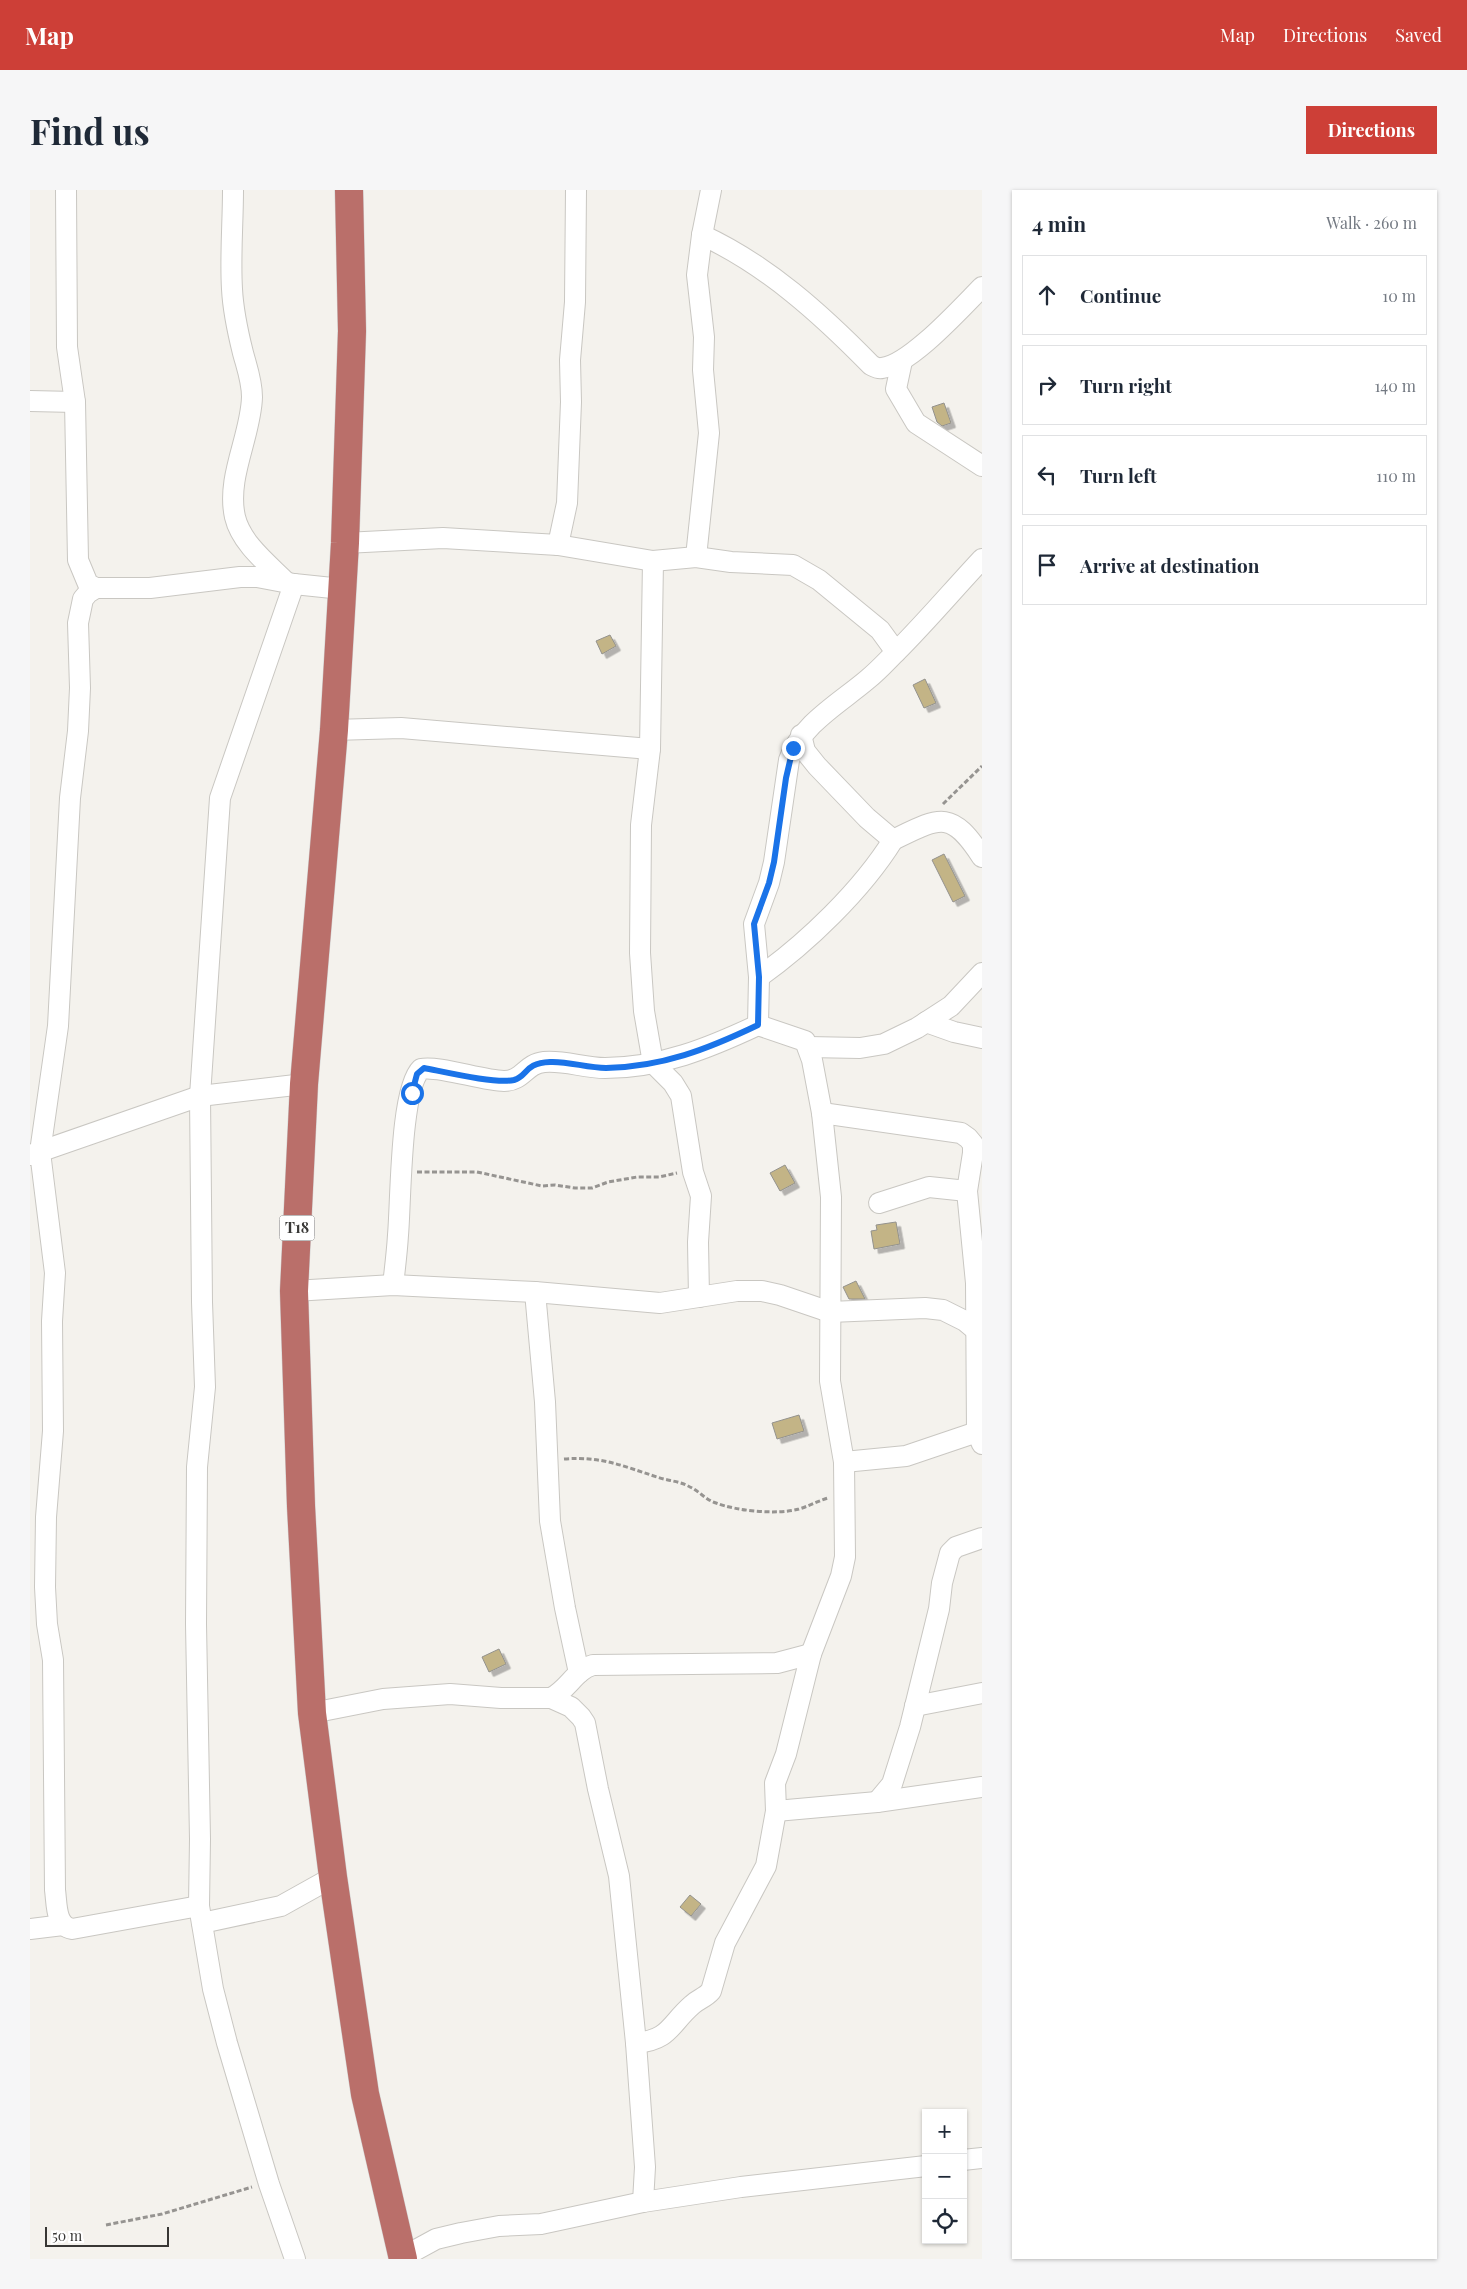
<!DOCTYPE html>
<html lang="en">
<head>
<meta charset="utf-8">
<style>
	:root { --surface:#fff; --page:#f6f6f7; --text:#1f2937; --muted:#747a83; --line:#e0e1e3; --accent:#cd3f37 }
	body { margin:0; font-family:"Playfair Display",serif; background:var(--page); color:var(--text) }
	.controls { position:absolute; right:15px; bottom:15px; display:grid; overflow:hidden; border-radius:0px; box-shadow:0 1px 4px #0004 }
	.controls button { width:45px; height:45px; display:grid; place-items:center; padding:0; border:0; border-bottom:1px solid var(--line); background:var(--surface); color:var(--text); font:25px sans-serif }
	.scale { position:absolute; left:15px; bottom:12px; width:124px; box-sizing:border-box; padding-left:5px; border:2px solid #383735; border-top:0; font-size:14px; line-height:18px; white-space:nowrap; color:#383735; -webkit-text-stroke:4px #fff; paint-order:stroke }
	.stop { position:absolute; width:15px; height:15px; margin:-11px; border:4px solid #1a73e8; border-radius:50%; background:#fff }
	.stop.end { background:#1a73e8; border-color:#fff; box-shadow:0 1px 5px #0008 }
	.list { margin:0; padding:0; list-style:none }
	h2 { display:flex; justify-content:space-between; align-items:center; height:65px; margin:0; padding:0 20px; font-size:21px }
	h2 small { font-size:16px; font-weight:400; color:var(--muted) }
	.list li { display:grid; grid-template-columns:32px 1fr auto; gap:15px; align-items:center; box-sizing:border-box; height:80px; margin:0 10px 10px; padding:0 10px; border:1px solid var(--line); border-radius:0px }
	.list b { display:block; font-size:19px; white-space:nowrap }
	.list em { font-size:16px; font-style:normal; color:var(--muted) }
	.icon { flex:none; width:28px; height:28px; fill:none; stroke:currentColor; stroke-width:2; stroke-linecap:round; stroke-linejoin:round }
	.map { position:relative; flex:none; width:952px; height:2069px; overflow:hidden; border-radius:0px }
	header { display:flex; align-items:center; gap:30px; box-sizing:border-box; height:70px; padding:0 25px; background:var(--accent); color:#fff }
	header strong { font-size:24px }
	nav { display:flex; gap:28px; margin-inline-start:auto; font-size:18px }
	.intro { display:flex; align-items:center; justify-content:space-between; box-sizing:border-box; height:120px; padding:0 30px }
	h1 { margin:0; font-size:35px }
	.button { padding:12px 22px; border-radius:0px; background:var(--accent); color:#fff; font-size:18px; font-weight:700 }
	main { display:flex; gap:30px; padding:0 30px }
	aside { flex:1; background:var(--surface); border-radius:0px; box-shadow:0 1px 4px #0004 }
	.map>svg:first-child { display:block }
	.building { fill:#c3b486; stroke:#93928d; filter:url(#shadow) }
	.lines { fill:none; stroke-linecap:round; stroke-linejoin:round }
	.minor-casing { stroke:#c9c7c2; stroke-width:22 }
	.highway-casing { stroke:#cfcfcf; stroke-width:29 }
	.path { stroke:#969491; stroke-width:3; stroke-dasharray:5 2.5; stroke-linecap:butt }
	.minor { stroke:#fff; stroke-width:20 }
	.highway { stroke:#ba6f6a; stroke-width:28 }
	.route { stroke:#1a73e8; stroke-width:6 }
	.labels { text-anchor:middle; stroke-width:4; stroke-linejoin:round; paint-order:stroke }
	.shield { fill:#fff; stroke:#747372; stroke-width:1 }
	.shield-label { font-size:15px; font-weight:bold; fill:#383735 }
</style>
</head>
<body>
<header>
<strong>Map</strong>
<nav><a>Map</a><a>Directions</a><a>Saved</a></nav>
</header>
<div class="intro"><h1>Find us</h1><a class="button">Directions</a></div>
<main>
<div class="map">
<svg width="952" height="2069" viewBox="0 0 952 2069">
	<defs>
		<filter id="shadow"><feDropShadow dx="4.5" dy="4.5" stdDeviation="0" flood-color="#0004"/></filter>
	</defs>
	<rect width="100%" height="100%" fill="#f4f2ed"/>
	<g class="building">
		<path d="M914 213 921 233 912 236 907 232 902 217Z"/>
		<path d="M580 445 586 456 572 464 566 451Z"/>
		<path d="M895 489 906 513 894 518 883 495Z"/>
		<path d="M914 664 935 706 923 712 902 670Z"/>
		<path d="M755 975 765 993 750 1001 740 983Z"/>
		<path d="M866 1032 870 1054 844 1059 841 1041 847 1040 846 1035Z"/>
		<path d="M826 1091 835 1109H819L813 1097Z"/>
		<path d="M769 1225 774 1241 747 1249 742 1233Z"/>
		<path d="M469 1459 476 1474 459 1482 452 1467Z"/>
		<path d="M660 1705 671 1714 661 1726 650 1717Z"/>
	</g>
	<g class="lines">
		<defs>
			<g id="minor">
				<path d="M36 0 37 157 45 212 48 370 58 394 66 398H120L210 387H227L264 394 312 399"/>
				<path d="M203 0C203 33 200 66 202 99 203 119 208 143 213 163 217 178 222 191 222 207 221 246 196 287 205 327 211 353 238 374 256 392"/>
				<path d="M672 45C737 75 791 124 841 175 845 177 848 179 852 178 880 175 931 118 952 97"/>
				<path d="M872 171 866 199 886 233 952 276"/>
				<path d="M0 211 45 212"/>
				<path d="M315 353 413 348 528 355 623 371 666 367 701 372 763 375 789 390 850 440 866 462"/>
				<path d="M528 355 537 313 541 212 540 170 545 112 546 0"/>
				<path d="M666 367 679 243 673 180 674 147 667 85 672 45 681 0"/>
				<path d="M623 371 620 559 611 635 610 763 614 821 623 873 643 893 651 906 663 982 671 1006 668 1052 669 1107"/>
				<path d="M264 394 190 608 170 906 172 1112 175 1197 167 1277 166 1434 170 1649 169 1716 183 1799 197 1853 239 1994 265 2069"/>
				<path d="M66 398 58 403 53 409 48 433 50 498 48 541 40 608 28 836 10 962 25 1083 22 1131 23 1241 16 1327 15 1397 17 1434 23 1470 25 1700C27 1713 25 1736 42 1739L169 1716"/>
				<path d="M304 540 371 538 620 559"/>
				<path d="M771 545 775 561 787 576 837 628 863 650C910 627 921 619 952 667"/>
				<path d="M729 787C777 753 832 700 863 650"/>
				<path d="M896 832 924 842 952 848"/>
				<path d="M778 857 830 858 854 854 887 838 921 816 952 783"/>
				<path d="M792 923 931 943 938 948 943 954V963L937 1001 946 1093 947 1242 952 1254"/>
				<path d="M0 965 170 906 274 894"/>
				<path d="M849 1013 899 997 937 1001"/>
				<path d="M363 1095C365 1078 367 1062 368 1045 371 1012 370 899 391 879 408 875 453 891 474 891 493 891 495 874 514 872 534 870 554 878 575 878 630 878 679 858 728 835"/>
				<path d="M264 1101 363 1095 505 1102 630 1113 707 1101H732L750 1105 800 1122 895 1118 913 1120 935 1131 947 1141"/>
				<path d="M505 1102 515 1212 520 1331 535 1418 549 1483"/>
				<path d="M814 1272 876 1266 947 1242"/>
				<path d="M521 1508C538 1500 545 1480 563 1475L747 1473 781 1464"/>
				<path d="M885 1516 952 1503"/>
				<path d="M282 1523 353 1509 420 1504 471 1508H521L541 1517 551 1527 555 1533 568 1599 589 1686 606 1853 615 1977 613 2012"/>
				<path d="M847 1612 862 1594 880 1537 909 1419 912 1393 920 1363 926 1357 952 1348"/>
				<path d="M746 1621 847 1612 952 1597"/>
				<path d="M172 1733 251 1716 303 1687"/>
				<path d="M0 1739 33 1735"/>
				<path d="M606 1853C640 1850 640 1834 662 1815 668 1809 675 1808 681 1801L695 1753 736 1676 746 1621 745 1593 756 1564 781 1464 811 1386 815 1367 814 1272 800 1191 801 1007 792 923 782 870 775 851 728 835 729 787 724 734 739 693 744 672 759 570C771 534 810 513 838 489 848 481 857 471 866 462 896 432 923 400 952 369"/>
				<path d="M933 1970 952 1968"/>
				<path d="M373 2067 406 2049 431 2043 469 2036 511 2034 613 2012 711 1997 896 1976"/>
			</g>
			<path id="highway" d="M319 0 322 141 315 353 304 540 274 894 264 1101 271 1316 282 1523 303 1687 335 1904 373 2069"/>
		</defs>
		<use href="#minor" class="minor-casing"/>
		<use href="#highway" class="highway-casing"/>
		<g class="path">
			<path d="M913 614 952 576"/>
			<path d="M387 982H447L512 996 525 995 545 998H562L578 992 607 987H629L647 983"/>
			<path d="M534 1269C571 1266 593 1276 627 1287 638 1291 650 1291 660 1297 669 1301 676 1310 686 1313 707 1321 747 1325 769 1319 779 1316 788 1311 798 1308"/>
			<path d="M76 2035 132 2024 222 1997"/>
		</g>
		<use href="#minor" class="minor"/>
		<use href="#highway" class="highway"/>
	</g>
	<g class="lines">
		<path class="route" d="M382 903 387 884 394 878C415 882 465 894 484 890 498 886 494 873 520 872 538 871 557 878 576 878 632 877 678 859 728 835L729 787 724 734 739 693 744 672 756 588 763 558"/>
	</g>
	<g class="labels">
		<rect class="shield" x="249.5" y="1025.5" width="35" height="25" rx="4"/>
		<g class="shield-label">
			<text x="267" y="1043">T18</text>
		</g>
	</g>
</svg>
<div class="controls">
<button>+</button>
<button>−</button>
<button><svg class="icon" aria-label="locate" viewBox="0 0 24 24"><circle cx="12" cy="12" r="6"/><path d="M12 2v4M12 18v4M2 12h4M18 12h4"/></svg></button>
</div>
<div class="scale">50 m</div>
<div class="stop" style="left:382px;top:903px"></div>
<div class="stop end" style="left:763px;top:558px"></div>
</div>
<aside>
<h2>4 min<small>Walk · 260 m</small></h2>
<ul class="list">
<li><svg class="icon" aria-label="ahead" viewBox="0 0 24 24"><path d="M12 20V5M6 11l6-6 6 6"/></svg><div><b>Continue</b></div><em>10 m</em></li>
<li><svg class="icon" aria-label="right" viewBox="0 0 24 24"><path d="M7 20v-9h11M14 6l5 5-5 5"/></svg><div><b>Turn right</b></div><em>140 m</em></li>
<li><svg class="icon" aria-label="left" viewBox="0 0 24 24"><path d="M17 20v-9H6M10 6l-5 5 5 5"/></svg><div><b>Turn left</b></div><em>110 m</em></li>
<li><svg class="icon" aria-label="arrive" viewBox="0 0 24 24"><path d="M6 21V4h12l-3 4 3 4H6"/></svg><div><b>Arrive at destination</b></div></li>
</ul>
</aside>
</main>
</body>
</html>
